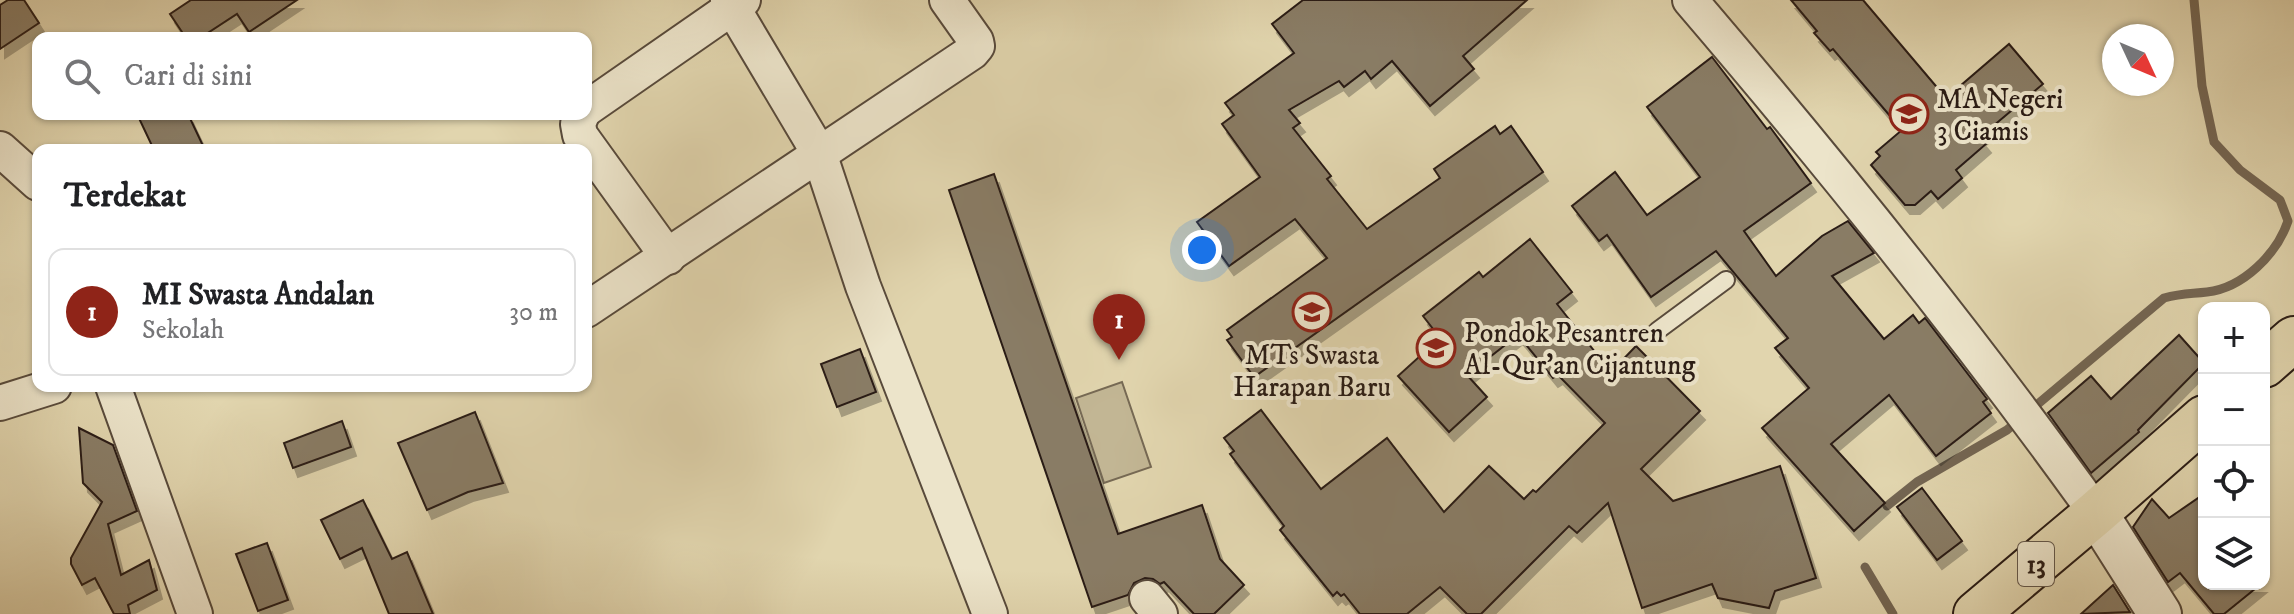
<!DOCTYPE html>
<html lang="id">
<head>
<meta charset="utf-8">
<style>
	:root { --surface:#fff; --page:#f2f2f2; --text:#202124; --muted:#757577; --line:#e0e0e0; --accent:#8f2418 }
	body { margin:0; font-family:"IM FELL DW Pica",serif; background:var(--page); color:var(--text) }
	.controls { position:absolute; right:24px; bottom:24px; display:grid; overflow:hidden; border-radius:16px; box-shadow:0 2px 6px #0004 }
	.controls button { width:72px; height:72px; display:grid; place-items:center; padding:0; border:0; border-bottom:2px solid var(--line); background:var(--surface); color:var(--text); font:40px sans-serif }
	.compass { position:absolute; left:2102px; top:24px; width:72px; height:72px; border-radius:50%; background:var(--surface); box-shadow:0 2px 6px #0004; rotate:134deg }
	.you { position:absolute; left:1202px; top:250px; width:28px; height:28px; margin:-20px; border:6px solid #fff; border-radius:50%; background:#1a73e8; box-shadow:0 0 0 12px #1a73e833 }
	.badge { display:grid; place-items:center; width:52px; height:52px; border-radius:50%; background:var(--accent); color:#fff; font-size:26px; font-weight:700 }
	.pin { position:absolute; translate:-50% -66px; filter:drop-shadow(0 2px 4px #0008) }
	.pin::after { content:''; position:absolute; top:42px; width:28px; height:24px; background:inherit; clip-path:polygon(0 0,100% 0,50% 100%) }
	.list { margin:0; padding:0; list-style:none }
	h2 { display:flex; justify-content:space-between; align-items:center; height:104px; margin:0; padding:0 32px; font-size:34px }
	h2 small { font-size:26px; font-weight:400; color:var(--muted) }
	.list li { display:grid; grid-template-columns:52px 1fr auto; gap:24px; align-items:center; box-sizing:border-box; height:128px; margin:0 16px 16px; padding:0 16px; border:2px solid var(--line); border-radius:16px }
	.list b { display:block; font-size:30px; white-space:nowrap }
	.list p { margin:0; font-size:26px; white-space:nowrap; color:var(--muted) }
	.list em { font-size:26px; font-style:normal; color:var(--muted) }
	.icon { flex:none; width:44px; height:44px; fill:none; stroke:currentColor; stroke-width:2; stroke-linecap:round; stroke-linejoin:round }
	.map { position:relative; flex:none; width:2294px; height:614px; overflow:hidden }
	.search { position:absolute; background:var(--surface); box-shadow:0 2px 6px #0004; left:32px; top:32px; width:560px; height:88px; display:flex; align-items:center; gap:20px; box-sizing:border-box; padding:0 28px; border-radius:16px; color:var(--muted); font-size:30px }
	.panel { position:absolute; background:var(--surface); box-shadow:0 2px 6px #0004; left:32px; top:144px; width:560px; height:248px; border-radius:16px }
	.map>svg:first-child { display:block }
	.green { fill:#c2b694; stroke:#766954; stroke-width:2 }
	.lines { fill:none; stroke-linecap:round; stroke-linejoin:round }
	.stream { stroke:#736552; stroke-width:9 }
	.building { fill:#897c65; stroke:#2a1c15; stroke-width:2; filter:url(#shadow) }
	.service-casing { stroke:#584a3b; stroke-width:20 }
	.minor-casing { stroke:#584a3b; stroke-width:38 }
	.tertiary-casing { stroke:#584a3b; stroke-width:46 }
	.trunk-casing { stroke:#2a1c15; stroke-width:48 }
	.service { stroke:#ece4ca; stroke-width:16 }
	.minor { stroke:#ece4ca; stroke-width:34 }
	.tertiary { stroke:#ece4ca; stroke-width:42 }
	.trunk { stroke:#e1d5ae; stroke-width:44 }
	.labels { text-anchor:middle; stroke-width:8; stroke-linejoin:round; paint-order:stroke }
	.shield { fill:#ece4ca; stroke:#64584b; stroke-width:2 }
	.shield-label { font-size:26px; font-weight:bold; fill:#2a1c15 }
	.poi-label { font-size:28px; fill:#2a1c15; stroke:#ece4ca; text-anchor:start }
</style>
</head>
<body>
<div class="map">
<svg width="2294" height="614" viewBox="0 0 2294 614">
	<defs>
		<filter id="shadow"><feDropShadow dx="5" dy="9" stdDeviation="0" flood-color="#0004"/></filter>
	</defs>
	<rect width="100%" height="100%" fill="#e1d5ae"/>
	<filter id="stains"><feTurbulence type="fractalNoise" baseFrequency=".0025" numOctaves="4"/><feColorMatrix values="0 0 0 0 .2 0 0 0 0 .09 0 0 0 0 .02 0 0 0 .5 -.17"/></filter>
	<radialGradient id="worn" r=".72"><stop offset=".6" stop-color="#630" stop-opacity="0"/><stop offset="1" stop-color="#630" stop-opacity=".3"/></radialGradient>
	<path class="green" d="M1122 382 1151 467 1104 483 1076 398Z"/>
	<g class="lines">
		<g class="stream">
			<path d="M1887 506 1917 482 2007 430 2164 298C2182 293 2190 294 2207 292 2243 288 2277 254 2288 221L2280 200 2240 170 2214 142 2202 86 2194 0"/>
			<path d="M1865 567 1893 614"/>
		</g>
	</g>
	<g class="building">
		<path d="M8 0H24L39 23 0 49V5Z"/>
		<path d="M191 0H297L249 32 237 14 200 38H186L170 14Z"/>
		<path d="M1303 0H1527L1463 56 1474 69 1430 106 1392 61 1371 79 1365 71 1344 87 1339 81 1289 110 1300 123 1293 128 1331 176 1327 179 1367 229 1440 178 1434 169 1495 126 1500 134 1511 126 1543 172 1254 377 1227 340 1232 337 1227 330 1327 258 1295 219 1229 266 1197 222 1260 177 1222 124 1234 115 1225 103 1294 53 1272 24Z"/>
		<path d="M1791 0H1863L1946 98 2009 44 2043 84 1980 137 1986 144 1956 170 1962 178 1938 199 1931 191 1915 205H1905L1871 165 1880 156 1876 152 1902 130 1833 49 1830 51 1814 33 1817 31Z"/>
		<path d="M1712 57 1767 129 1770 127 1811 183 1744 231 1776 276 1822 236 1848 221 1874 253 1832 276 1884 339 1913 315 1919 323 1925 318 1987 399 1983 402 1991 413 1936 456 1889 395 1831 444 1885 503 1854 531 1762 428 1809 388 1775 348 1788 338 1716 251 1651 297 1607 235 1599 241 1572 206 1615 172 1647 215 1700 177 1647 107Z"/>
		<path d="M137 114H188L205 150H154Z"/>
		<path d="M994 174 1118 534 1202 505 1220 559 1244 585 1214 614H1194L1164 582 1160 584 1153 579 1145 578 1134 583 1128 595 1092 607 949 190Z"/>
		<path d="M1530 239 1572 292 1557 304 1611 372 1636 346 1700 411 1641 469 1673 501 1780 466 1816 578 1775 591 1769 608 1718 598 1712 584 1642 608 1608 503 1577 533 1569 526 1481 614H1467L1440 587 1407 614H1360L1344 594 1341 596 1337 592 1333 596 1280 530 1284 526 1230 454 1234 451 1224 438 1261 410 1321 489 1387 438 1444 512 1489 466 1524 499 1533 490 1536 492 1605 423 1558 375 1553 378 1518 335 1467 375 1487 397 1449 432 1398 376 1440 338 1423 316 1479 272 1483 277Z"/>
		<path d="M2179 335 2204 363 2138 430 2139 432 2091 473 2048 413 2091 376 2111 399Z"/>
		<path d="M860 349 876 392 837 407 821 364Z"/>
		<path d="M475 412 503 483 468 492 427 510 398 443Z"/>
		<path d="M342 421 351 447 293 468 284 443Z"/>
		<path d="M79 428 113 445 137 511 108 524 121 575 149 560 157 590 128 605 130 614H114L95 578 82 585 71 564V558L102 502 83 483Z"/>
		<path d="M1922 488 1962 541 1937 560 1897 507Z"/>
		<path d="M2204 494V584H2261L2224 614H2214L2180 573 2168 582 2133 527 2152 499 2169 518Z"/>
		<path d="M363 500 392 559 407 552 433 614H389L362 548 340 559 321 520Z"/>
		<path d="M267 543 288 600 258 611 236 554Z"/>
		<path d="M2113 585 2130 612 2081 614Z"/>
	</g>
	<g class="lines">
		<defs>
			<path id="service" d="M1657 331 1726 280"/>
			<g id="minor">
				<path d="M728 0 819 153 863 286 990 614"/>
				<path d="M1690 0C1832 166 1969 336 2096 513"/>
				<path d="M586 109 743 0"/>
				<path d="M582 114 578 124 580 135 668 257"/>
				<path d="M0 149 38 183"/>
				<path d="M586 310 972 52 977 46 976 41 947 0"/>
				<path d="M113 386 195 614"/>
				<path d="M0 403 54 386"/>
				<path d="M1147 598 1160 614"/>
			</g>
			<path id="tertiary" d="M2096 513 2160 614"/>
			<g id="trunk">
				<path d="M2264 365 2294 339"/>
				<path d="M1976 614 2096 513 2204 418"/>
			</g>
		</defs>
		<use href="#service" class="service-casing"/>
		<use href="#minor" class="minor-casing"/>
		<use href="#tertiary" class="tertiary-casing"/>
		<use href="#trunk" class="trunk-casing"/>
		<use href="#service" class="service"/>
		<use href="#minor" class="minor"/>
		<use href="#tertiary" class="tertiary"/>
		<use href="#trunk" class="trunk"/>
	</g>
	<defs>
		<symbol id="school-ring" viewBox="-11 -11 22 22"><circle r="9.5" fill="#ece4ca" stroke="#8f2418" stroke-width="1.5"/><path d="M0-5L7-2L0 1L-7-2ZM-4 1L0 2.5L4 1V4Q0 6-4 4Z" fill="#8f2418"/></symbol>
	</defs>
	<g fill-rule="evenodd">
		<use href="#school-ring" x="1887" y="92" width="44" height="44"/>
		<use href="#school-ring" x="1290" y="290" width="44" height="44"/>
		<use href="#school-ring" x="1414" y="326" width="44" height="44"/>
	</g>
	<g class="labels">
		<rect class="shield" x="2018" y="542" width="36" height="44" rx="6"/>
		<g class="shield-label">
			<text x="2036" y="573">13</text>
		</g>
		<g class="poi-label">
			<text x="1937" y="108">MA Negeri<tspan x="1937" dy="32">3 Ciamis</tspan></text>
			<text x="1464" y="342">Pondok Pesantren<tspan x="1464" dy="32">Al-Qur'an Cijantung</tspan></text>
			<text x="1312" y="364" text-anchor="middle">MTs Swasta<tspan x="1312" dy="32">Harapan Baru</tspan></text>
		</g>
	</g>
	<rect width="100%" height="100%" filter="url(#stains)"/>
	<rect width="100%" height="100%" fill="url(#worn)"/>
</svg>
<div class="controls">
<button>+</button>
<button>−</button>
<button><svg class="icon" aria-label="locate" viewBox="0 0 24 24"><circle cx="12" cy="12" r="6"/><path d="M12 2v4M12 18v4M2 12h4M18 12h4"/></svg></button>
<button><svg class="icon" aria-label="layers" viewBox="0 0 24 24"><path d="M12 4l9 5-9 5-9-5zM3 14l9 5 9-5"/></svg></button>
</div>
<svg class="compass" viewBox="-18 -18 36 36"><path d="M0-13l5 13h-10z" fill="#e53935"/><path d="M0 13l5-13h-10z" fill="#757577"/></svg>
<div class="you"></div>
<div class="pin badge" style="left:1119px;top:360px">1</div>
<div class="search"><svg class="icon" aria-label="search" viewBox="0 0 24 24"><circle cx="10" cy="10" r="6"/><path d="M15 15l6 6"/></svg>Cari di sini</div>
<section class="panel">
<h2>Terdekat<small></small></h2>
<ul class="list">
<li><span class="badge">1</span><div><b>MI Swasta Andalan</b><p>Sekolah</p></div><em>30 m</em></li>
</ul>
</section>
</div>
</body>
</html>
